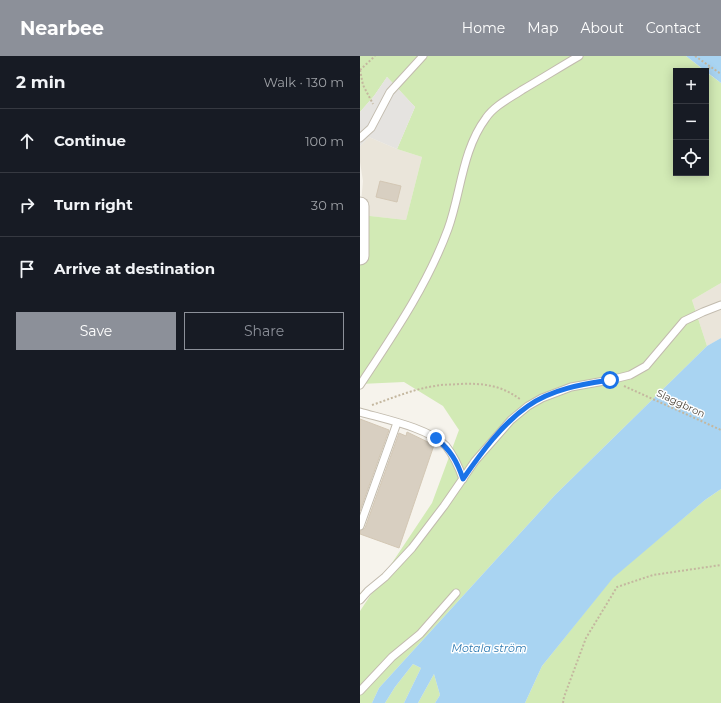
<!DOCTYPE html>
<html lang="en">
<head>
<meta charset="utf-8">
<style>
	:root { --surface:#171b24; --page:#20242c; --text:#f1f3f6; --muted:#9ea1a6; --line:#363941; --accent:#8c9099 }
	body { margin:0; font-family:Montserrat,sans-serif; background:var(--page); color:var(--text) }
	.controls { position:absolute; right:12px; top:12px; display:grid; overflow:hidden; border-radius:0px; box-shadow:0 2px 10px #0003 }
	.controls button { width:36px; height:36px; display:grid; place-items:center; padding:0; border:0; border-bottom:1px solid var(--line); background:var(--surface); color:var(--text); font:20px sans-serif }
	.stop { position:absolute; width:12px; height:12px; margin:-9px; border:3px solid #1a73e8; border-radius:50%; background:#fff }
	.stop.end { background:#1a73e8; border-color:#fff; box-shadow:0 1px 4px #0008 }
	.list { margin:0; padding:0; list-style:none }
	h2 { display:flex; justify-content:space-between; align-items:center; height:52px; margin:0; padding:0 16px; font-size:17px }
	h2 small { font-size:13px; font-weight:400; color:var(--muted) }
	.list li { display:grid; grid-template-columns:26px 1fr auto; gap:12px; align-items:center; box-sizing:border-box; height:64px; padding:0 16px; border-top:1px solid var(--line) }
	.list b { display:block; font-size:15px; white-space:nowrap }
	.list em { font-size:13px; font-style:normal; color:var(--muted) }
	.actions { display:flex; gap:8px; padding:12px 16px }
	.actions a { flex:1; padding:9px 0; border:1px solid var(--accent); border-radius:0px; text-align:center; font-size:14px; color:var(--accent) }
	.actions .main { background:var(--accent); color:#fff }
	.icon { flex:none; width:22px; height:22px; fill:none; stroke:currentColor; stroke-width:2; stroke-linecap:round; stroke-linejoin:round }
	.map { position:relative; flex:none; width:361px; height:647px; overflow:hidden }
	header { display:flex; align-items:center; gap:24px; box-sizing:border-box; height:56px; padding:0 20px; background:var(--accent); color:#fff }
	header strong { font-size:19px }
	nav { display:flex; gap:22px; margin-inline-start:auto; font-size:14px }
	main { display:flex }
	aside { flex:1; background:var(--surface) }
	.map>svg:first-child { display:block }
	.residential { fill:#eae5da }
	.green { fill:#d2eab5 }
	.parking { fill:#e5e3e0 }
	.water { fill:#a9d4f2 }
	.building { fill:#d8cfc1; stroke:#d3c7b4 }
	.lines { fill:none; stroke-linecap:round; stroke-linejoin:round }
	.service-casing { stroke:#c2bbae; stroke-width:9 }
	.tertiary-casing { stroke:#c2bbae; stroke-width:19 }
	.path { stroke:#c4b79f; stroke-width:2; stroke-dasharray:2 2; stroke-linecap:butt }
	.service { stroke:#fff; stroke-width:7 }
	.tertiary { stroke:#fff; stroke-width:17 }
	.route { stroke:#1a73e8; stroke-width:5 }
	.labels { text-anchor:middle; stroke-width:3; stroke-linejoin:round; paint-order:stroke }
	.street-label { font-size:10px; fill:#4b4439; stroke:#fff }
	.water-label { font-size:11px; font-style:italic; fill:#2e7ab2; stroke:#fff }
</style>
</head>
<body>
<header>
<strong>Nearbee</strong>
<nav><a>Home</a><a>Map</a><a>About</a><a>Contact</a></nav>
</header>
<main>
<aside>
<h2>2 min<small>Walk · 130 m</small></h2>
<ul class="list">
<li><svg class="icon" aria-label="ahead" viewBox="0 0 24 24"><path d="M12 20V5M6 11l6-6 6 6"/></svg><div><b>Continue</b></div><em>100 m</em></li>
<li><svg class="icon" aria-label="right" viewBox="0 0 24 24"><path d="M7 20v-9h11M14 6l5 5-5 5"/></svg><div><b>Turn right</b></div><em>30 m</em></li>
<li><svg class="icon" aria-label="arrive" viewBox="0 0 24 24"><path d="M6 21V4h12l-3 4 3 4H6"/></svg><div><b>Arrive at destination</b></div></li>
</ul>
<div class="actions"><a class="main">Save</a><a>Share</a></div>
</aside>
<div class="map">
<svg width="361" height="647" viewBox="0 0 361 647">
	<rect width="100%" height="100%" fill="#f6f3ec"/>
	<g class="residential">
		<path d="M9 81 37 93 62 101 46 164 0 159 3 125 0 106V90Z"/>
		<path d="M361 227V282L347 290 332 244Z"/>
	</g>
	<g class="green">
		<path d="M0 0H326L345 15H316V117H346V16L361 27V227L332 244 347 290 195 439 19 632 12 647H0V555L72 447 99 374 83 350 44 326 0 328V157L1 159 46 164 62 101 37 93 55 51 27 21 14 40 0 56Z"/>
		<path d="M361 433V647H165L182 610 253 521 345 444Z"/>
		<path d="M53 608 61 612 44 647H25L35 631Z"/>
		<path d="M74 618 80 639 75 647H58Z"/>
	</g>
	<path class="parking" d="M27 21 55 51 37 93 9 81 0 90V56L14 40Z"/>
	<g class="water">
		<path d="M326 0H361V27Z"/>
		<path d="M361 282V433L345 444 253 522 182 610 165 647H75L80 639 74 618 58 647H44L61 612 53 608 35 631 25 647H12L19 632 195 439 347 290Z"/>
	</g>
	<g class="building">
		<path d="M20 125 41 130 37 146 16 141Z"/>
		<path d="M0 363 29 374 0 455Z"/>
		<path d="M47 376 74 389 39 492 0 478V475L5 472 39 377 46 380Z"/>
	</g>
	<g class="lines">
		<defs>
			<g id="service">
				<path d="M0 82 11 72 30 36 63 0"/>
				<path d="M0 329C33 279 67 230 88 173 101 137 102 94 126 62 134 50 150 42 162 34 181 23 200 11 219 0"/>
				<path d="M0 356C24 363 69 372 86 390 94 400 99 411 103 423"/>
				<path d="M0 470 37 367"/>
				<path d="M0 544 8 535 25 521 52 492 84 450 115 405 151 364 168 350 182 342 211 331 250 324 270 319 286 310 324 265 343 256 361 249"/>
				<path d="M0 635 32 601 60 578 96 537"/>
			</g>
			<path id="tertiary" d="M0 150V200"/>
		</defs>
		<use href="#service" class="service-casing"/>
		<use href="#tertiary" class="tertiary-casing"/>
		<g class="path">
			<path d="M335 0 361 18"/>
			<path d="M0 14 3 29 13 48"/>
			<path d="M0 14 15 0"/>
			<path d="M346 16 350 11"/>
			<path d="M264 330 361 374"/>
			<path d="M12 349C33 342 53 333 75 330 83 328 91 329 99 328 122 327 142 329 161 344"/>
			<path d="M203 647 204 641 226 582 257 531 293 519 361 509"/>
		</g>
		<use href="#service" class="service"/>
		<use href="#tertiary" class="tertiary"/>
	</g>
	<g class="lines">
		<path class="route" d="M76 382C91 395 97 405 103 423 121 397 142 368 168 350 192 333 223 328 250 324"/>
	</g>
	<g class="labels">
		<g class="street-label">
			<text transform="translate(321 347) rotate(25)" y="4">Slaggbron</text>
		</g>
		<g class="water-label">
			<text x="129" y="596">Motala ström</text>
		</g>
	</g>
</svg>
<div class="controls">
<button>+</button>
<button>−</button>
<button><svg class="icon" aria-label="locate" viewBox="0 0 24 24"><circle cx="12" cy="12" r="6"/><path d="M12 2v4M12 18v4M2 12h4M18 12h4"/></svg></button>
</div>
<div class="stop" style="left:250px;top:324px"></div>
<div class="stop end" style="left:76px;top:382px"></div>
</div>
</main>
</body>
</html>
